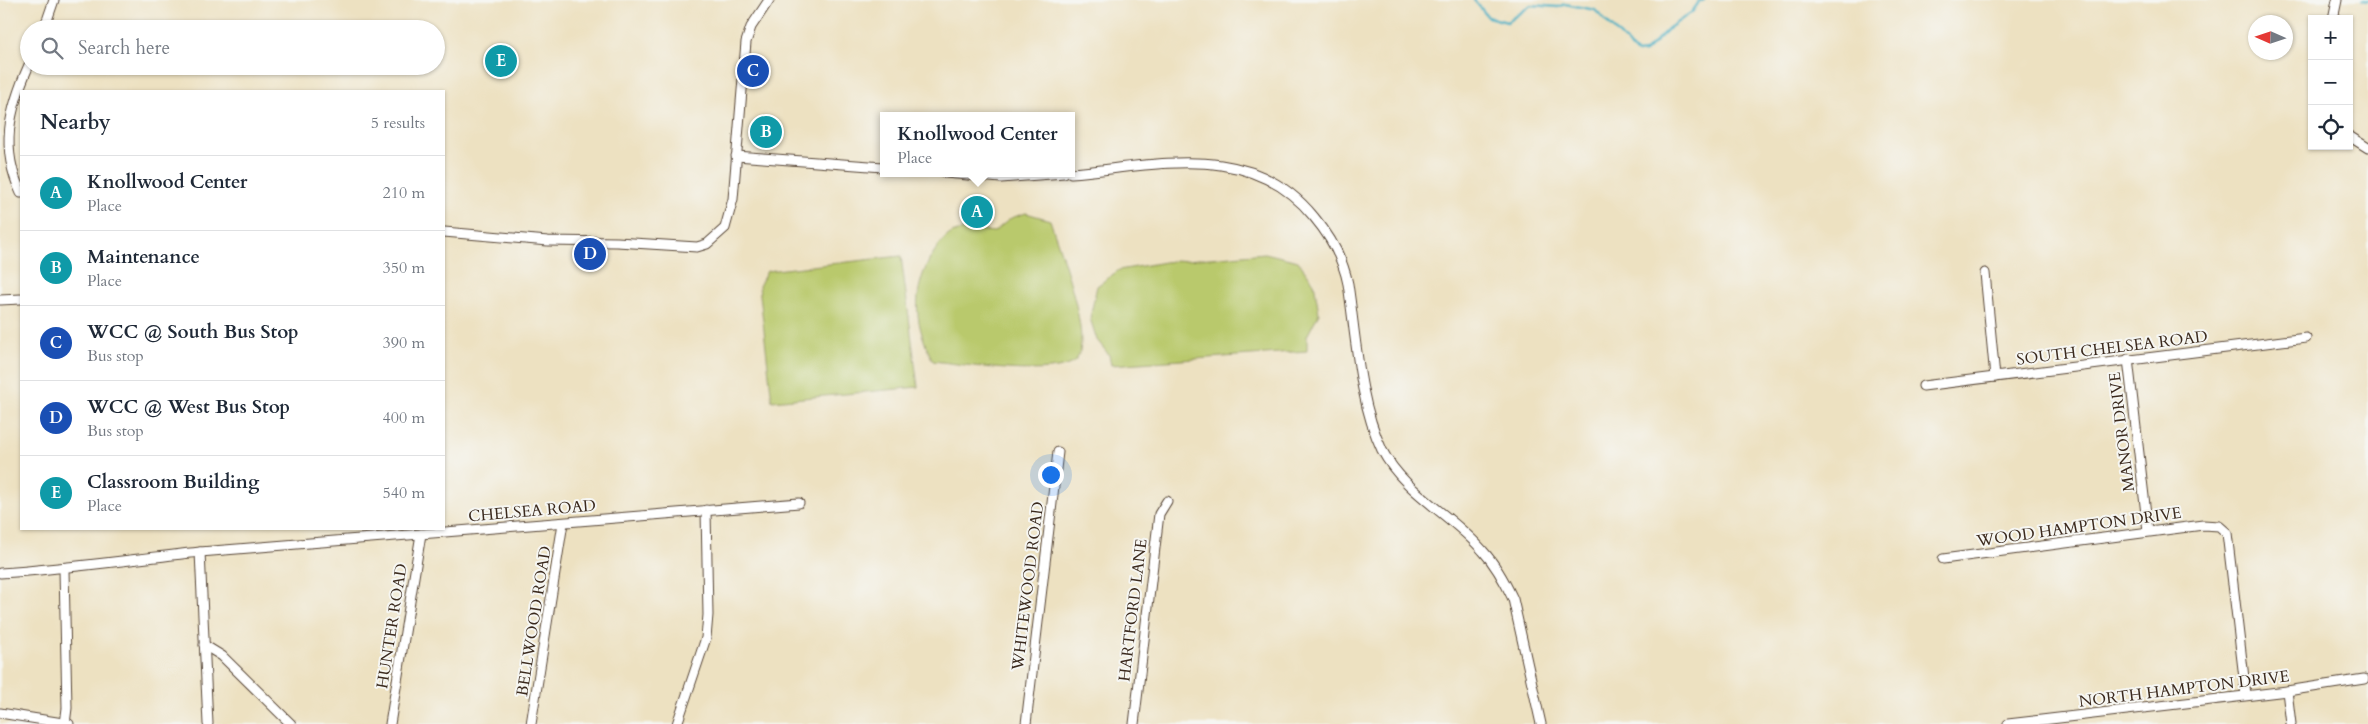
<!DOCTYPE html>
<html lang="en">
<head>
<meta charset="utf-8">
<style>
	:root { --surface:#fff; --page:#f2f2f3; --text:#1f2937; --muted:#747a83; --line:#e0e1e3; --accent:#2563eb }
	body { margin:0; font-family:Cardo,serif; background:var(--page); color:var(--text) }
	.controls { position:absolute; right:15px; top:15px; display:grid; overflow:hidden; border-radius:0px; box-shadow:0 1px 4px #0004 }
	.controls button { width:45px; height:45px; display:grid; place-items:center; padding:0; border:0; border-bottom:1px solid var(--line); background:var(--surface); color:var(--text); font:25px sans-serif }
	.compass { position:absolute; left:2248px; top:15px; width:45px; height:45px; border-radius:50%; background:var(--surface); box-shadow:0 1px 4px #0004; rotate:273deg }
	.you { position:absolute; left:1050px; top:474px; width:18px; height:18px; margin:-12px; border:4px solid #fff; border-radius:50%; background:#1a73e8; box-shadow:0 0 0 8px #1a73e833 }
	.badge { display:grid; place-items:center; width:32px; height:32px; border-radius:50%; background:var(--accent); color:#fff; font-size:16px; font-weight:700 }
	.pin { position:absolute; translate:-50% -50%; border:2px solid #fff; box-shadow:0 1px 5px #0006 }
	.popup { position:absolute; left:880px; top:112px; width:195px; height:65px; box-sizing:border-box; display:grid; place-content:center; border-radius:0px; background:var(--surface); filter:drop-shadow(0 1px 4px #0005); font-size:16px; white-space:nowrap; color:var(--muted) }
	.popup b { font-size:19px; color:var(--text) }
	.popup::after { content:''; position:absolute; left:50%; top:100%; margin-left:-10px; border:10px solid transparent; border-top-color:var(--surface) }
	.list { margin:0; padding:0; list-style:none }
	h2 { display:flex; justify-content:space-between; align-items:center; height:65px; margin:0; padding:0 20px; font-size:21px }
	h2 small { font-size:16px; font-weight:400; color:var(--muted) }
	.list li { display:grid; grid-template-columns:32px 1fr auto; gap:15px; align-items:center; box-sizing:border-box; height:75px; padding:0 20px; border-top:1px solid var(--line) }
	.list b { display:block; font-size:19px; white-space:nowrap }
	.list p { margin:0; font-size:16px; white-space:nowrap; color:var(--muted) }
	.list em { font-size:16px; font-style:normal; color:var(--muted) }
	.icon { flex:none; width:28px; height:28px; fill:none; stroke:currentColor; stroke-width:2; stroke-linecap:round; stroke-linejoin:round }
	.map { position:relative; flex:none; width:2368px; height:724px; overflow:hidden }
	.search { position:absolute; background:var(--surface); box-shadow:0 1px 4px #0004; left:20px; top:20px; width:425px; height:55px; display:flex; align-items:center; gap:12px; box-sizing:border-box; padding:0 18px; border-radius:28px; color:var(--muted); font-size:19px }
	.panel { position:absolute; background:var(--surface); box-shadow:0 1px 4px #0004; left:20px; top:90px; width:425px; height:440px; border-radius:0px }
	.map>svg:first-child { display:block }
	.green { fill:#b9c96c; stroke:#7a7a45 }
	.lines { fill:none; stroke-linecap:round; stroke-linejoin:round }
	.stream { stroke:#43aec2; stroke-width:2.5 }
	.minor-casing { stroke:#564536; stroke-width:11 }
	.minor { stroke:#fff; stroke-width:9 }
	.labels { text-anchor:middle; stroke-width:4; stroke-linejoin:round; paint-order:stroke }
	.street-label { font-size:16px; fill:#3b2a1e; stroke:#f6f6f2 }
</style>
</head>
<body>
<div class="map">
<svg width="2368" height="724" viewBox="0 0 2368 724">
	<rect width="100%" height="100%" fill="#f6f6f2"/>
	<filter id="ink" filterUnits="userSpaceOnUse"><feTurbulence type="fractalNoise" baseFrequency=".02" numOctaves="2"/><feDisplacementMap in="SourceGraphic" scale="10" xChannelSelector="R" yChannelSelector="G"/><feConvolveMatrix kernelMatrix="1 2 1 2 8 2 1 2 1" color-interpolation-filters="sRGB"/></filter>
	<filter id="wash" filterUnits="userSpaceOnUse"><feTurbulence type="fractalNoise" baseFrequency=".0096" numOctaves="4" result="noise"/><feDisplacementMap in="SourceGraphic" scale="20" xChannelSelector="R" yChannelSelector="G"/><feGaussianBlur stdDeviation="1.12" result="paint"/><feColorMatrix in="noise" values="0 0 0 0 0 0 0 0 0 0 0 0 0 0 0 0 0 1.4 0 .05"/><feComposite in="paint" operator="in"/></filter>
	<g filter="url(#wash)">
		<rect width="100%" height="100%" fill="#ede1c1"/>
		<g class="green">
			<path d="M1026 213 1050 220C1058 245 1094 340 1076 360 1058 380 961 364 933 361 915 326 911 294 930 259 935 250 943 238 952 233 965 227 981 231 994 232L1011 218Z"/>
			<path d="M1265 253 1298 261 1314 283 1319 313 1307 336V351L1111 365 1109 355 1097 340 1090 318 1097 286 1119 270 1165 262Z"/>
			<path d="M901 256 918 387 772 401 759 286 767 271Z"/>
		</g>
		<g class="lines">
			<g class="stream">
				<path d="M1474 0 1488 17 1507 22 1531 5 1558 7 1565 4 1595 10 1637 53 1645 52 1669 28 1692 12 1699 2 1704 0"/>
				<path d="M2362 0 2368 1"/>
			</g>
		</g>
	</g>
	<g filter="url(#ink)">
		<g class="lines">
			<defs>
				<g id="minor">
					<path d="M2333 19 2337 0"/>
					<path d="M44 29 54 0"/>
					<path d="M2349 136 2368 148"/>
					<path d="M736 156 883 167"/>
					<path d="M945 173 1001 178 1064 173"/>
					<path d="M1071 173C1157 166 1251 139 1314 217 1330 236 1343 259 1348 284 1356 337 1359 402 1382 450 1404 493 1453 515 1483 551 1496 565 1505 582 1513 599L1541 724"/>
					<path d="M21 193C0 148 9 110 29 65"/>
					<path d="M444 232 548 241 617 242 697 247 707 244 725 228 733 199 746 42 751 27 769 0"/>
					<path d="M1985 273 1995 377"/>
					<path d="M0 300 21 299"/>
					<path d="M2128 359 2148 531"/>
					<path d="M1923 386 2306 338"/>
					<path d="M200 552 208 724"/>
					<path d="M1943 559 2203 525 2219 526 2227 533 2246 695"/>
					<path d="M64 570 67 708 65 724"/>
					<path d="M0 573C67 569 133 559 200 552L799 503"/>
					<path d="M204 645 222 656 291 724"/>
					<path d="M2287 691 2291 724"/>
					<path d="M0 713 69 724"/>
					<path d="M390 724 421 534"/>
					<path d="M531 724 563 523"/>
					<path d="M677 724 706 638 708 615 706 510"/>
					<path d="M1026 724 1058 452"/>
					<path d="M1134 724 1159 514 1167 501"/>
					<path d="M2008 724 2287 691 2364 679"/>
				</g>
			</defs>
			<use href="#minor" class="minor-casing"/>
			<use href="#minor" class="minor"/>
		</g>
	</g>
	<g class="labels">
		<g class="street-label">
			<text transform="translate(2112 347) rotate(-7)" y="6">SOUTH CHELSEA ROAD</text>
			<text transform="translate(2121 432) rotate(-97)" y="6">MANOR DRIVE</text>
			<text transform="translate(532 510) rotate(-5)" y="6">CHELSEA ROAD</text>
			<text transform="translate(2079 526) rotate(-8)" y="6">WOOD HAMPTON DRIVE</text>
			<text transform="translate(1027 586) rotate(-83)" y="6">WHITEWOOD ROAD</text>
			<text transform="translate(1132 610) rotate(-83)" y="6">HARTFORD LANE</text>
			<text transform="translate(533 621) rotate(-81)" y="6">BELLWOOD ROAD</text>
			<text transform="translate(391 626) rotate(-81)" y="6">HUNTER ROAD</text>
			<text transform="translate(2184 688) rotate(-7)" y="6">NORTH HAMPTON DRIVE</text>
		</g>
	</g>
</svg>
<div class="controls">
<button>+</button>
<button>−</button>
<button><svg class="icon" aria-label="locate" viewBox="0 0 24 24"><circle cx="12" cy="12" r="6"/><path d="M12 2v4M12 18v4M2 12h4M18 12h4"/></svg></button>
</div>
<svg class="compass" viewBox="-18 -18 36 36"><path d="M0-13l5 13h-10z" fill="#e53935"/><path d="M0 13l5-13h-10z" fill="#747a83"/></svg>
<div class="you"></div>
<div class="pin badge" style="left:977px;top:212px;background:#0f9aa8">A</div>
<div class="popup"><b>Knollwood Center</b>Place</div>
<div class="pin badge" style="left:766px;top:132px;background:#0f9aa8">B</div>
<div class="pin badge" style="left:753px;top:71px;background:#1a4fb4">C</div>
<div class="pin badge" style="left:590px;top:254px;background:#1a4fb4">D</div>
<div class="pin badge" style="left:501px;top:61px;background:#0f9aa8">E</div>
<div class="search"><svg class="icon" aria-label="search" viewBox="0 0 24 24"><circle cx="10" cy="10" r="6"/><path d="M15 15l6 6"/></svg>Search here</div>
<section class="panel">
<h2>Nearby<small>5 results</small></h2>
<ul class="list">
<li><span class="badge" style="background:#0f9aa8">A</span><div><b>Knollwood Center</b><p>Place</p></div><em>210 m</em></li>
<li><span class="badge" style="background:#0f9aa8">B</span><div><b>Maintenance</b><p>Place</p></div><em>350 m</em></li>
<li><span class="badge" style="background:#1a4fb4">C</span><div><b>WCC @ South Bus Stop</b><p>Bus stop</p></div><em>390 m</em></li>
<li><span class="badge" style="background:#1a4fb4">D</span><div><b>WCC @ West Bus Stop</b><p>Bus stop</p></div><em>400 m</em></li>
<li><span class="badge" style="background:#0f9aa8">E</span><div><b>Classroom Building</b><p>Place</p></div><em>540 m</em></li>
</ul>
</section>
</div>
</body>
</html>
